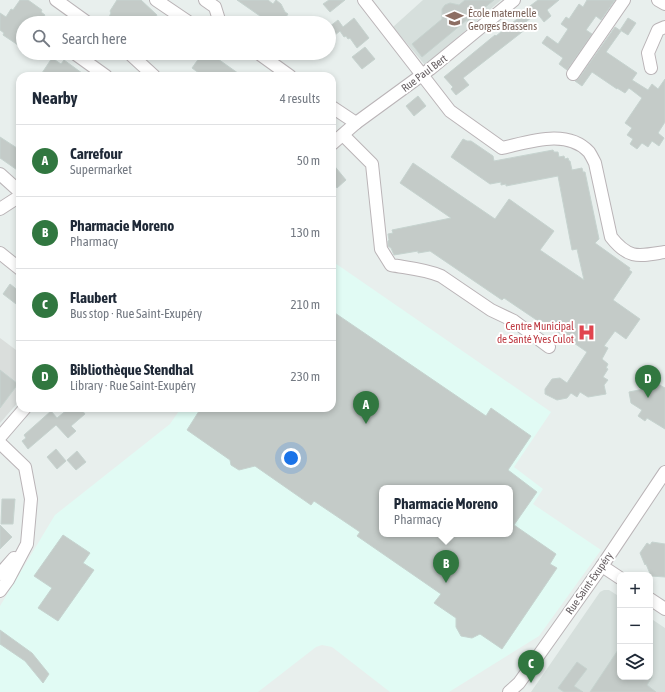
<!DOCTYPE html>
<html lang="en">
<head>
<meta charset="utf-8">
<style>
	:root { --surface:#fff; --page:#f2f2f3; --text:#1f2937; --muted:#747a83; --line:#e0e1e3; --accent:#317740 }
	body { margin:0; font-family:"Asap Condensed",sans-serif; background:var(--page); color:var(--text) }
	.controls { position:absolute; right:12px; bottom:12px; display:grid; overflow:hidden; border-radius:8px; box-shadow:0 2px 6px #0003 }
	.controls button { width:36px; height:36px; display:grid; place-items:center; padding:0; border:0; border-bottom:1px solid var(--line); background:var(--surface); color:var(--text); font:20px sans-serif }
	.you { position:absolute; left:291px; top:458px; width:14px; height:14px; margin:-10px; border:3px solid #fff; border-radius:50%; background:#1a73e8; box-shadow:0 0 0 6px #1a73e833 }
	.badge { display:grid; place-items:center; width:26px; height:26px; border-radius:50%; background:var(--accent); color:#fff; font-size:13px; font-weight:700 }
	.pin { position:absolute; translate:-50% -33px; filter:drop-shadow(0 1px 2px #0008) }
	.pin::after { content:''; position:absolute; top:21px; width:14px; height:12px; background:inherit; clip-path:polygon(0 0,100% 0,50% 100%) }
	.popup { position:absolute; left:379px; top:485px; width:134px; height:52px; box-sizing:border-box; display:grid; place-content:center; border-radius:8px; background:var(--surface); filter:drop-shadow(0 1px 3px #0005); font-size:13px; white-space:nowrap; color:var(--muted) }
	.popup b { font-size:15px; color:var(--text) }
	.popup::after { content:''; position:absolute; left:50%; top:100%; margin-left:-8px; border:8px solid transparent; border-top-color:var(--surface) }
	.list { margin:0; padding:0; list-style:none }
	h2 { display:flex; justify-content:space-between; align-items:center; height:52px; margin:0; padding:0 16px; font-size:17px }
	h2 small { font-size:13px; font-weight:400; color:var(--muted) }
	.list li { display:grid; grid-template-columns:26px 1fr auto; gap:12px; align-items:center; box-sizing:border-box; height:72px; padding:0 16px; border-top:1px solid var(--line) }
	.list b { display:block; font-size:15px; white-space:nowrap }
	.list p { margin:0; font-size:13px; white-space:nowrap; color:var(--muted) }
	.list em { font-size:13px; font-style:normal; color:var(--muted) }
	.icon { flex:none; width:22px; height:22px; fill:none; stroke:currentColor; stroke-width:2; stroke-linecap:round; stroke-linejoin:round }
	.map { position:relative; flex:none; width:665px; height:692px; overflow:hidden }
	.search { position:absolute; background:var(--surface); box-shadow:0 2px 6px #0003; left:16px; top:16px; width:320px; height:44px; display:flex; align-items:center; gap:10px; box-sizing:border-box; padding:0 14px; border-radius:22px; color:var(--muted); font-size:15px }
	.panel { position:absolute; background:var(--surface); box-shadow:0 2px 6px #0003; left:16px; top:72px; width:320px; height:340px; border-radius:12px }
	.map>svg:first-child { display:block }
	.commercial { fill:#e1fbf4; fill-rule:evenodd }
	.industrial { fill:#dadedc }
	.education { fill:#d6dfdc }
	.building { fill:#c4cbc8; stroke:#c6d3cf; fill-rule:evenodd }
	.lines { fill:none; stroke-linecap:round; stroke-linejoin:round }
	.street-casing { stroke:#bab4b7; stroke-width:14 }
	.street { stroke:#fff; stroke-width:12 }
	.labels { text-anchor:middle; stroke-width:4; stroke-linejoin:round; paint-order:stroke }
	.education-label { font-size:11px; fill:#785e54; stroke:#fff; text-anchor:start }
	.street-label { font-size:11px; fill:#665f62; stroke:#fff }
	.health-label { font-size:11px; fill:#be3a42; stroke:#fff; text-anchor:end }
</style>
</head>
<body>
<div class="map">
<svg width="665" height="692" viewBox="0 0 665 692">
	<rect width="100%" height="100%" fill="#e8efed"/>
	<path class="commercial" d="M332 261 551 412 514 467 543 489 533 504 601 550 539 636 449 692H390L332 647 322 645 316 647 258 692H0V606L55 515 170 424 181 408H332ZM382 488H510V534H382Z"/>
	<path class="industrial" d="M0 338 20 353V400L0 423Z"/>
	<g class="education">
		<path d="M423 0H501L425 65 393 27Z"/>
		<path d="M604 590H609L620 597V677H650V618L665 628V692H531L600 592Z"/>
	</g>
	<g class="building">
		<path d="M20 0H28L42 10 41 12 45 15 39 23H23V47L19 44 18 45 3 35 4 33 0 30V13L6 17 11 9 13 10Z"/>
		<path d="M117 0H141L157 15 152 23H111L113 20 109 17 111 13 110 11Z"/>
		<path d="M237 0H268L273 4 276 0 281 4 285 12 288 14 282 23H270Z"/>
		<path d="M329 0H345L330 12 323 4Z"/>
		<path d="M465 0H494L467 22 468 19 422 57 412 44 442 19V9L445 5 450 3 459 5Z"/>
		<path d="M538 0H559L547 10 551 16 544 22 537 13 522 25 526 29 463 78 469 85 456 95 451 89 453 87 444 77 495 35 496 36 527 11 526 9Z"/>
		<path d="M587 0H615L601 20 596 16 586 30 592 34 567 70 559 64 563 58 542 43 547 36 558 44 568 29 561 24 566 17 569 19 579 4 583 7Z"/>
		<path d="M354 18 369 38 357 48 350 38 348 39 346 36 344 37 340 31 335 35 329 27 338 20 343 27Z"/>
		<path d="M628 18 636 23 628 35 620 30Z"/>
		<path d="M615 27 621 31 606 52 637 73 632 80 648 90 652 84 658 89 665 79V122L658 133 664 138 659 146 652 141 648 147 642 143 637 149 630 144 633 139 627 135 632 128 625 123 642 98 629 88 625 93 617 88V89L592 72 582 86 575 81 579 78Z"/>
		<path d="M365 47 375 59 362 69 352 57Z"/>
		<path d="M202 54 209 59H218L242 76H203L192 68Z"/>
		<path d="M52 58 61 64 64 60 86 76H47L42 73Z"/>
		<path d="M418 96 426 106 414 116 406 106Z"/>
		<path d="M0 137 20 150V172L0 158Z"/>
		<path d="M463 139 467 141H471L493 156 494 161 553 150 554 152H558L559 157 564 156 565 159 568 158 569 161H570L572 170 582 168 583 172H585L599 239 595 243 630 268 629 270 632 272 613 300 640 319 626 339 615 331 604 346 608 348 602 359 608 364 606 368 608 369 603 377 608 380 604 385 606 394 588 397 580 392 577 397 571 393 567 398 557 400 545 394V389L552 379 560 378 567 383 587 352 539 319 538 321 504 298 502 300 430 251 418 253V251L394 255 391 248 388 246V241L389 240 388 234 393 233 392 230 451 218 400 183 413 163 495 219 509 199 554 231 540 250 584 280 577 249 572 250 558 176 506 186V184L501 185V182L490 184 451 157Z"/>
		<path d="M332 163 346 180 337 188 332 182Z"/>
		<path d="M10 284 20 292V307L3 294Z"/>
		<path d="M332 311 486 416 491 408 531 436 508 470 537 492 514 525 556 554 550 564 557 568 502 649 480 634 472 638 461 636 456 627V618L434 603 441 594 357 536 360 532 314 501 311 505 255 466 239 470 231 465 230 460 187 430 201 408H332ZM382 488H510V534H382Z"/>
		<path d="M0 370 18 384 0 408Z"/>
		<path d="M650 377 651 380 665 388V429L647 418 645 421 638 416 642 410 631 403 629 392 644 389 641 379Z"/>
		<path d="M74 408H80L85 414 71 426 76 431 68 438 56 425 28 449 22 441 26 438 24 435 51 411 57 418 68 409 70 412Z"/>
		<path d="M56 449 66 461 57 469 47 457Z"/>
		<path d="M77 451 86 462 76 470 67 460Z"/>
		<path d="M2 499H15L13 524H1Z"/>
		<path d="M0 525 12 537 0 549Z"/>
		<path d="M63 535 90 553 83 563 94 570 58 621 38 608 52 588 34 576Z"/>
		<path d="M652 542 665 544V577L651 576 646 564 645 565 640 553 647 543 650 545Z"/>
		<path d="M0 630 32 653 49 674 43 683 25 661 0 644Z"/>
		<path d="M620 647V677H652L647 685 656 692H590Z"/>
		<path d="M577 662 587 669 574 686 583 692H564L558 688Z"/>
	</g>
	<g class="lines">
		<defs>
			<g id="street">
				<path d="M56 0 88 23"/>
				<path d="M156 0 190 23"/>
				<path d="M205 0 215 7 220 23"/>
				<path d="M364 0 450 111 502 148C529 142 567 128 589 152 591 155 593 159 595 163L611 237C629 260 639 256 665 252"/>
				<path d="M658 0 665 4"/>
				<path d="M74 53 106 76"/>
				<path d="M129 53 154 76"/>
				<path d="M258 53 290 76"/>
				<path d="M651 68 648 53 658 30 665 27"/>
				<path d="M573 74 624 0"/>
				<path d="M332 107 356 123"/>
				<path d="M343 135 372 164 381 249 391 265C408 268 425 269 441 276L491 310 514 321 549 347"/>
				<path d="M332 144 356 123 430 69 514 0"/>
				<path d="M0 174 20 192"/>
				<path d="M0 209 20 196"/>
				<path d="M0 253 20 269"/>
				<path d="M0 437 25 408"/>
				<path d="M0 443 25 467 31 499 27 544 8 580 0 591"/>
				<path d="M602 566 620 578"/>
				<path d="M0 574 14 558"/>
				<path d="M650 599 665 609"/>
				<path d="M509 692 519 683 602 566 665 472"/>
			</g>
		</defs>
		<use href="#street" class="street-casing"/>
		<use href="#street" class="street"/>
	</g>
	<defs>
		<symbol id="school-bare" viewBox="-9 -9 18 18"><path d="M0-5L7-2L0 1L-7-2ZM-4 1L0 2.5L4 1V4Q0 6-4 4Z" fill="#8d6e63" stroke="#fff" stroke-width="2.5" paint-order="stroke"/></symbol>
		<symbol id="hospital-bare" viewBox="-9 -9 18 18"><path d="M-5-5h3v3.5h4V-5h3V5h-3V1.5h-4V5h-3Z" fill="#e0444e" stroke="#fff" stroke-width="2.5" paint-order="stroke"/></symbol>
	</defs>
	<g fill-rule="evenodd">
		<use href="#school-bare" x="442" y="6" width="25" height="25"/>
		<use href="#hospital-bare" x="574" y="320" width="25" height="25"/>
	</g>
	<g class="labels">
		<g class="education-label">
			<text x="468" y="17">École maternelle<tspan x="468" dy="13">Georges Brassens</tspan></text>
		</g>
		<g class="street-label">
			<text transform="translate(424 73) rotate(-37)" y="4">Rue Paul Bert</text>
			<text transform="translate(589 583) rotate(-55)" y="4">Rue Saint-Exupéry</text>
		</g>
		<g class="health-label">
			<text x="574" y="330">Centre Municipal<tspan x="574" dy="13">de Santé Yves Culot</tspan></text>
		</g>
	</g>
</svg>
<div class="controls">
<button>+</button>
<button>−</button>
<button><svg class="icon" aria-label="layers" viewBox="0 0 24 24"><path d="M12 4l9 5-9 5-9-5zM3 14l9 5 9-5"/></svg></button>
</div>
<div class="you"></div>
<div class="pin badge" style="left:366px;top:424px">A</div>
<div class="pin badge" style="left:446px;top:583px">B</div>
<div class="popup"><b>Pharmacie Moreno</b>Pharmacy</div>
<div class="pin badge" style="left:531px;top:683px">C</div>
<div class="pin badge" style="left:648px;top:398px">D</div>
<div class="search"><svg class="icon" aria-label="search" viewBox="0 0 24 24"><circle cx="10" cy="10" r="6"/><path d="M15 15l6 6"/></svg>Search here</div>
<section class="panel">
<h2>Nearby<small>4 results</small></h2>
<ul class="list">
<li><span class="badge">A</span><div><b>Carrefour</b><p>Supermarket</p></div><em>50 m</em></li>
<li><span class="badge">B</span><div><b>Pharmacie Moreno</b><p>Pharmacy</p></div><em>130 m</em></li>
<li><span class="badge">C</span><div><b>Flaubert</b><p>Bus stop · Rue Saint-Exupéry</p></div><em>210 m</em></li>
<li><span class="badge">D</span><div><b>Bibliothèque Stendhal</b><p>Library · Rue Saint-Exupéry</p></div><em>230 m</em></li>
</ul>
</section>
</div>
</body>
</html>
